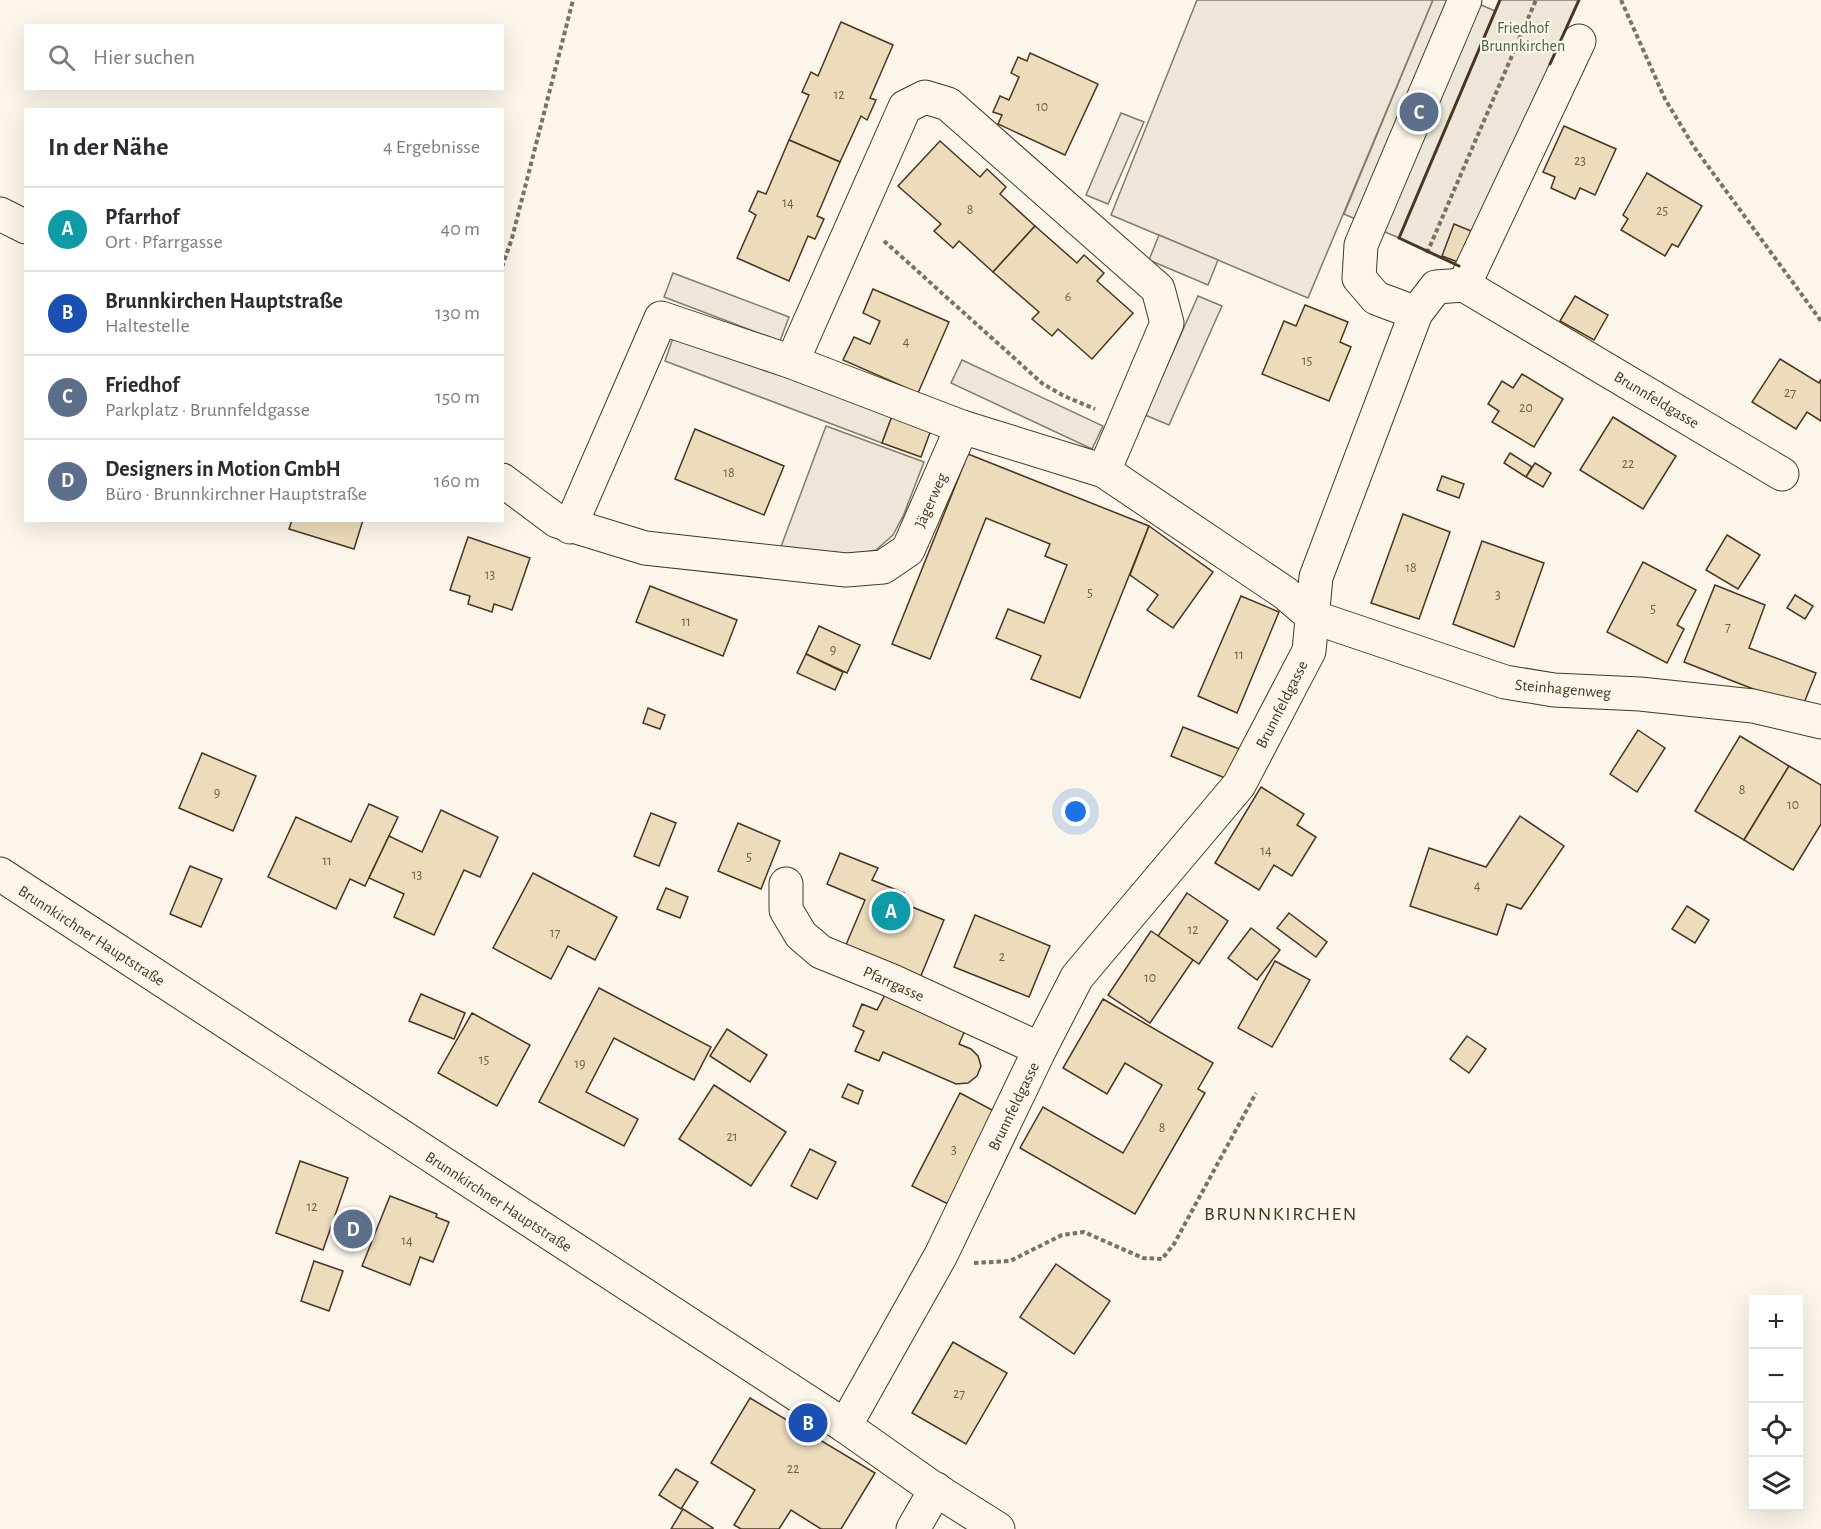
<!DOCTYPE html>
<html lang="de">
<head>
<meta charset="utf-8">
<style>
	:root { --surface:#fff; --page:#f2f2f3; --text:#2b2b33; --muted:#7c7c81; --line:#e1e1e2; --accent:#c62828 }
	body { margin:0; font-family:"Alegreya Sans",sans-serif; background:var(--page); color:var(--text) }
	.controls { position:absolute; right:18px; bottom:18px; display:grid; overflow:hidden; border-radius:0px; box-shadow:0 6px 24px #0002 }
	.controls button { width:54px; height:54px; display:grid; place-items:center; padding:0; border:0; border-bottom:2px solid var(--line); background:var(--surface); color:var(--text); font:30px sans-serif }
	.you { position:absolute; left:1076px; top:812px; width:21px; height:21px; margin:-15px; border:4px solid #fff; border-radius:50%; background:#1a73e8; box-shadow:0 0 0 9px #1a73e833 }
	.badge { display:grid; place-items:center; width:39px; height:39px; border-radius:50%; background:var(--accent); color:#fff; font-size:20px; font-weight:700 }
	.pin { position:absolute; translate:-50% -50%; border:3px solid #fff; box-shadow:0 2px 6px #0006 }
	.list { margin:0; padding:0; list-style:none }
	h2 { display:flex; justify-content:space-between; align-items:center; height:78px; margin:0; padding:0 24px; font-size:26px }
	h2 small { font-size:20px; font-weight:400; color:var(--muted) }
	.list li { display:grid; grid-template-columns:39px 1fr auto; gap:18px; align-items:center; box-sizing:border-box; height:84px; padding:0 24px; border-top:2px solid var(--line) }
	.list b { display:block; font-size:22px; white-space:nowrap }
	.list p { margin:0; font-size:20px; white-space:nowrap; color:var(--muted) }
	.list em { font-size:20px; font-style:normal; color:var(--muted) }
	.icon { flex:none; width:33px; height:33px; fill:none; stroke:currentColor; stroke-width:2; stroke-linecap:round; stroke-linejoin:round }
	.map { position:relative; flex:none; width:1821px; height:1529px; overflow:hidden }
	.search { position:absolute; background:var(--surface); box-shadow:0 6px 24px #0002; left:24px; top:24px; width:480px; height:66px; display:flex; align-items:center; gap:15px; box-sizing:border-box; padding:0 21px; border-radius:0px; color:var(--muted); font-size:22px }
	.panel { position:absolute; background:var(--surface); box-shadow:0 6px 24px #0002; left:24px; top:108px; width:480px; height:414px; border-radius:0px }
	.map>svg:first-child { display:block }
	.green { fill:#ede6d9; stroke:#887966; stroke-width:1.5 }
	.parking { fill:#ede7d9; stroke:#887966; stroke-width:1.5 }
	.building { fill:#ecdcbc; stroke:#4a3520; stroke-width:1.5 }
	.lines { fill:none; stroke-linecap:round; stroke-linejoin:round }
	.minor-casing { stroke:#4a3520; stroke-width:35 }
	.major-casing { stroke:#4a3520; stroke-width:35 }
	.path { stroke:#7f6f5c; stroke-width:4; stroke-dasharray:4.5 3; stroke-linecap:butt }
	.minor { stroke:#fbf6e9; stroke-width:33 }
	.major { stroke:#fbf6e9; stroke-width:33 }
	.wall { stroke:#4a3520; stroke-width:3 }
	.labels { text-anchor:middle; stroke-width:4.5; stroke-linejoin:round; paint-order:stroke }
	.number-label { font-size:14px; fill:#725f47 }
	.park-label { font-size:16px; fill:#436837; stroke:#fbf6e9 }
	.street-label { font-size:16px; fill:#4a3520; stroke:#fbf6e9 }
	.quarter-label { font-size:20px; letter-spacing:1.5px; fill:#4a3520; stroke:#fbf6e9 }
</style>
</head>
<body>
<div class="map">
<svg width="1821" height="1529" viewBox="0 0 1821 1529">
	<rect width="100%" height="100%" fill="#fbf6e9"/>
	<g class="green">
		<path d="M1197 0H1433L1308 298 1111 215Z"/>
		<path d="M1500 0H1579L1460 266 1399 238Z"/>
	</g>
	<g class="parking">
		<path d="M1433 0H1470L1495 11 1399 238 1344 214Z"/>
		<path d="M1121 113 1144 122 1108 204 1086 195Z"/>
		<path d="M1159 235 1218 260 1208 285 1149 260Z"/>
		<path d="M673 273 789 317 780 341 664 297Z"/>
		<path d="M1198 296 1222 306 1169 425 1145 415Z"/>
		<path d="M674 335 892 416 882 443 665 361Z"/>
		<path d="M962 360 1103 426 1092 449 951 383Z"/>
		<path d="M826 426 924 462 904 514 893 535 876 550 855 554 779 552Z"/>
	</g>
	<g class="building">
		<path d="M841 22 893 45 870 98 876 100 867 120 861 116 840 162 789 140 809 95 802 92 811 72 818 76Z"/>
		<path d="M1030 53 1098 84 1065 155 998 124 1002 115 993 112 1000 96 1009 100 1019 77 1011 73 1018 57 1027 61Z"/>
		<path d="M1564 126 1616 149 1595 195 1580 188 1575 199 1551 188 1555 177 1543 172Z"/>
		<path d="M789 140 840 162 817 216 824 219 815 239 808 236 789 281 737 258 756 215 749 211 758 191 766 194Z"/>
		<path d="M940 141 980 177 987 169 1006 187 1000 194 1035 226 993 272 959 241 953 248 934 231 941 224 898 186Z"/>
		<path d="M1647 173 1702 206 1678 247 1672 244 1665 256 1621 230 1628 219 1623 215Z"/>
		<path d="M1454 224 1471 231 1458 262 1442 256Z"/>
		<path d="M1035 226 1077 263 1084 255 1104 273 1097 281 1133 313 1092 359 1058 329 1052 336 1032 319 1039 312 993 272Z"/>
		<path d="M873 289 949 322 918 393 843 360 854 337 870 344 880 321 863 313Z"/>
		<path d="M1575 296 1608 315 1594 340 1560 321Z"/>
		<path d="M1305 305 1348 322 1340 342 1351 347 1329 401 1262 374 1284 321 1296 326Z"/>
		<path d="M1780 359 1819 383 1821 379V421L1807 412 1796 429 1752 402Z"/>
		<path d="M1522 374 1563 399 1534 447 1492 422 1499 411 1488 404 1502 381 1513 388Z"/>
		<path d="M892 416 931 430 921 457 882 443Z"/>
		<path d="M1613 417 1676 456 1643 509 1580 470Z"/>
		<path d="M695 429 784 466 764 515 675 479Z"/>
		<path d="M1510 453 1532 467 1526 477 1504 463Z"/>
		<path d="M968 454 1149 526 1080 698 1031 679 1041 656 996 638 1008 609 1044 623 1067 565 1045 556 1050 544 986 518 930 659 892 644Z"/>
		<path d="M1535 463 1551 473 1543 487 1526 477Z"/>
		<path d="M1442 476 1464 484 1459 498 1437 490Z"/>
		<path d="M1403 514 1450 532 1419 619 1371 603Z"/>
		<path d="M292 520H363L354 549 289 529Z"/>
		<path d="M1149 526 1213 572 1173 628 1147 610 1158 595 1130 575Z"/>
		<path d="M1727 535 1760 555 1738 589 1706 570Z"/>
		<path d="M468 537 530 558 512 610 494 604 492 612 468 604 470 596 450 590Z"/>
		<path d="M1482 541 1544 563 1514 647 1453 624Z"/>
		<path d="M1643 562 1696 590 1677 625 1684 629 1667 663 1607 632Z"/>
		<path d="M1715 585 1765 605 1749 648 1816 673 1802 708 1684 662Z"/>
		<path d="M650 586 737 620 723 656 636 622Z"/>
		<path d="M1795 595 1813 606 1805 619 1787 608Z"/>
		<path d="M1241 596 1279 612 1237 713 1198 696Z"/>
		<path d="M819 626 860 645 847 673 806 654Z"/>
		<path d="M806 654 843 672 835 690 797 673Z"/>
		<path d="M648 708 665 715 660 729 643 723Z"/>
		<path d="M1183 727 1242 750 1230 780 1171 756Z"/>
		<path d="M1638 730 1665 748 1637 792 1610 774Z"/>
		<path d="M1740 736 1789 766 1744 840 1695 811Z"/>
		<path d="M202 753 256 776 233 831 179 808Z"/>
		<path d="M1789 766 1821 785V824L1793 870 1744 840Z"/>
		<path d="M1261 787 1304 814 1297 825 1316 837 1292 876 1274 865 1259 890 1215 863Z"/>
		<path d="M369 804 398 817 365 886 350 879 336 909 268 877 296 817 351 842Z"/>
		<path d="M441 810 498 837 480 877 464 870 434 935 394 917 404 894 369 878 389 836 422 852Z"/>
		<path d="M651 813 676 823 659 866 634 856Z"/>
		<path d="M1520 816 1564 846 1521 909 1507 904 1497 935 1410 906 1429 848 1486 867Z"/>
		<path d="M738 823 780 841 761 889 718 871Z"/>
		<path d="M840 853 878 868 872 880 904 893 900 902 944 920 920 978 845 947 865 900 827 884Z"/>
		<path d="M190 866 222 879 201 927 170 914Z"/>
		<path d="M533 873 617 917 595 960 568 946 551 979 493 948Z"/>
		<path d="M666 888 688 897 680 918 657 909Z"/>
		<path d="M1187 893 1228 921 1199 964 1158 936Z"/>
		<path d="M1687 906 1709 920 1695 943 1672 929Z"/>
		<path d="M1289 913 1327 942 1316 957 1277 928Z"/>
		<path d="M975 915 1050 946 1029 997 954 967Z"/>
		<path d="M1251 928 1280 950 1257 980 1228 958Z"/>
		<path d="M1151 931 1193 960 1150 1023 1108 995Z"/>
		<path d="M1275 961 1310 980 1272 1047 1238 1028Z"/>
		<path d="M599 988 711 1047 694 1080 614 1038 586 1092 638 1119 624 1146 539 1102Z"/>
		<path d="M886 993 966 1028 959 1044 971 1049 978 1056 981 1066 977 1076 968 1083 956 1084 883 1052 879 1061 855 1051 864 1031 853 1026 862 1004 877 1010Z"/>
		<path d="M421 994 465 1013 454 1039 409 1021Z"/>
		<path d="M1103 999 1213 1063 1198 1089 1205 1093 1135 1214 1020 1148 1043 1107 1123 1153 1162 1085 1125 1063 1107 1094 1063 1068Z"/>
		<path d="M472 1013 530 1045 497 1106 438 1073Z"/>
		<path d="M727 1029 767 1055 750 1082 710 1056Z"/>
		<path d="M1467 1036 1486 1049 1469 1073 1450 1059Z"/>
		<path d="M848 1084 863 1091 858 1104 842 1097Z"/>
		<path d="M714 1085 786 1132 751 1186 679 1139Z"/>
		<path d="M960 1093 996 1112 948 1204 912 1186Z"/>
		<path d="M810 1149 836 1162 817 1199 791 1186Z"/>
		<path d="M300 1161 348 1178 323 1250 276 1233Z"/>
		<path d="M390 1196 437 1214 436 1217 449 1222 433 1262 420 1257 410 1285 362 1266Z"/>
		<path d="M314 1261 343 1271 329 1311 301 1301Z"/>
		<path d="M1056 1264 1110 1301 1074 1354 1020 1317Z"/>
		<path d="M953 1342 1007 1373 966 1444 912 1413Z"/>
		<path d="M750 1398 875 1473 841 1529H821L791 1510 779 1529H741L734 1525 755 1490 711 1463Z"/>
		<path d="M676 1469 698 1482 681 1509 659 1495Z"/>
		<path d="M683 1509 713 1528V1529H671Z"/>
	</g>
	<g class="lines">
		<defs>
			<g id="minor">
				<path d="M0 214 26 227"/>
				<path d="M1464 285 1579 41"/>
				<path d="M1416 313 1376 298 1359 278 1361 245 1465 0"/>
				<path d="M792 362 905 107 925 97 948 104 1158 289 1167 323 1104 471"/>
				<path d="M502 480 557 521 645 548 846 570 883 567 908 550 962 427 1104 471 1285 593 1313 617 1505 682 1554 690 1640 694 1753 706 1821 722"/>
				<path d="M570 527 661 318 792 362 962 427"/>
				<path d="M786 884V910L801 935 821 952 890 980 1040 1049"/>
				<path d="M845 1426 941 1255 1040 1049 1077 977 1239 785 1309 651 1316 577 1416 313 1436 287 1464 285 1782 474"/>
				<path d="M913 1529 936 1489"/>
			</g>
			<path id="major" d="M0 874 845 1426 930 1486 998 1529"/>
		</defs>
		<use href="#minor" class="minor-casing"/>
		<use href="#major" class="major-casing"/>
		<g class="path">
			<path d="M1621 0 1665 99 1694 147 1821 321"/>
			<path d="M884 241 1043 384 1064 396 1095 409"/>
			<path d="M1427 253 1536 0"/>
			<path d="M502 267 512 238 573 0"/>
			<path d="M974 1263 1010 1261 1062 1235 1084 1232 1143 1258 1162 1259 1174 1244 1256 1093"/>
		</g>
		<use href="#minor" class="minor"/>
		<use href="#major" class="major"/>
		<g class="wall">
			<path d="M1550 64 1579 0"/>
			<path d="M1459 266 1399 238 1500 0"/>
		</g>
	</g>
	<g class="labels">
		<g class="number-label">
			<text x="839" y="99">12</text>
			<text x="1042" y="111">10</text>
			<text x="1580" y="165">23</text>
			<text x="788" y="207">14</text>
			<text x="970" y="214">8</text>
			<text x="1662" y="215">25</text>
			<text x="1068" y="301">6</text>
			<text x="906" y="346">4</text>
			<text x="1307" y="365">15</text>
			<text x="1790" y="397">27</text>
			<text x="1526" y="412">20</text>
			<text x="1628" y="468">22</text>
			<text x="729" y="477">18</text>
			<text x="1411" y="572">18</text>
			<text x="490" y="579">13</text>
			<text x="1090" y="597">5</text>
			<text x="1498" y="599">3</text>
			<text x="1653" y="613">5</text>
			<text x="686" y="626">11</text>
			<text x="1728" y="631">7</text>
			<text x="833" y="654">9</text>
			<text x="1239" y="659">11</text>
			<text x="1742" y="794">8</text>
			<text x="217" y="797">9</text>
			<text x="1793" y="809">10</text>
			<text x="1266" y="855">14</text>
			<text x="749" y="861">5</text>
			<text x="327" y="865">11</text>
			<text x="417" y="879">13</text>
			<text x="1477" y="890">4</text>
			<text x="1193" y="934">12</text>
			<text x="555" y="937">17</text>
			<text x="1002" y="961">2</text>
			<text x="1150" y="982">10</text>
			<text x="484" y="1064">15</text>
			<text x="580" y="1068">19</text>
			<text x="1162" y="1132">8</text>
			<text x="732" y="1141">21</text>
			<text x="954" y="1154">3</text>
			<text x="312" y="1211">12</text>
			<text x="407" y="1245">14</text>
			<text x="959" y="1398">27</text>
			<text x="793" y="1473">22</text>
		</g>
		<g class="park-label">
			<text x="1523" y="33">Friedhof<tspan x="1523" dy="18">Brunnkirchen</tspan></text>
		</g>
		<g class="street-label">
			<text transform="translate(1657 399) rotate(31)" y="6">Brunnfeldgasse</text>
			<text transform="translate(930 500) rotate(-66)" y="6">Jägerweg</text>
			<text transform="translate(1563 688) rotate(5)" y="6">Steinhagenweg</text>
			<text transform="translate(1281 704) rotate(-63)" y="6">Brunnfeldgasse</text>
			<text transform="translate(92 935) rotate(33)" y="6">Brunnkirchner Hauptstraße</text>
			<text transform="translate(894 983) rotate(24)" y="6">Pfarrgasse</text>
			<text transform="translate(1013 1106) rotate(-64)" y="6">Brunnfeldgasse</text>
			<text transform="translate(499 1201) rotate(33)" y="6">Brunnkirchner Hauptstraße</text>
		</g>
		<g class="quarter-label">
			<text x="1281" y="1220">BRUNNKIRCHEN</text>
		</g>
	</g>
</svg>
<div class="controls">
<button>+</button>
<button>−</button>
<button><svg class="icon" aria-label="locate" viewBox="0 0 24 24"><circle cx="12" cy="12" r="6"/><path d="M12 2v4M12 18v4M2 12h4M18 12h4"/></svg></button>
<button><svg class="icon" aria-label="layers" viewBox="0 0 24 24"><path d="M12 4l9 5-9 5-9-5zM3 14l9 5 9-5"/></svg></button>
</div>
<div class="you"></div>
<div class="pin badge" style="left:891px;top:911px;background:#0f9aa8">A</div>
<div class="pin badge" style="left:808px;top:1423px;background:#1a4fb4">B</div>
<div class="pin badge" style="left:1419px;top:112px;background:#5c6f8a">C</div>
<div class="pin badge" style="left:353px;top:1229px;background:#5c6f8a">D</div>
<div class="search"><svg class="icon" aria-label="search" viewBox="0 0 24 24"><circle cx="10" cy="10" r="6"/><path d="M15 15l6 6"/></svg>Hier suchen</div>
<section class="panel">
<h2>In der Nähe<small>4 Ergebnisse</small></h2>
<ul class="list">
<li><span class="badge" style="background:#0f9aa8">A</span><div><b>Pfarrhof</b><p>Ort · Pfarrgasse</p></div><em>40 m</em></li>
<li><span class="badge" style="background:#1a4fb4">B</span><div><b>Brunnkirchen Hauptstraße</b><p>Haltestelle</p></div><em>130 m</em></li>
<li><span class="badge" style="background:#5c6f8a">C</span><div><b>Friedhof</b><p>Parkplatz · Brunnfeldgasse</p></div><em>150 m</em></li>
<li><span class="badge" style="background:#5c6f8a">D</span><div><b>Designers in Motion GmbH</b><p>Büro · Brunnkirchner Hauptstraße</p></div><em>160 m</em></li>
</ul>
</section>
</div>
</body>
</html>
